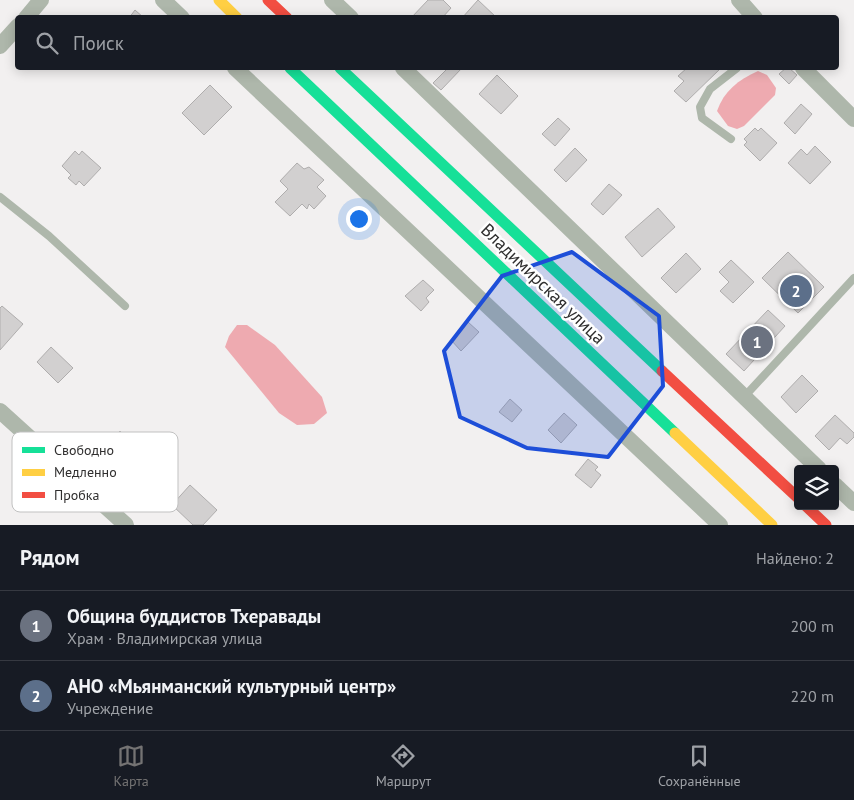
<!DOCTYPE html>
<html lang="ru">
<head>
<meta charset="utf-8">
<style>
	:root { --surface:#171b24; --page:#20242c; --text:#f1f3f6; --muted:#9ea1a6; --line:#363941; --accent:#747373 }
	body { margin:0; font-family:"PT Sans",sans-serif; background:var(--page); color:var(--text) }
	.controls { position:absolute; right:15px; bottom:15px; display:grid; overflow:hidden; border-radius:5px; box-shadow:0 2px 12px #0003 }
	.controls button { width:45px; height:45px; display:grid; place-items:center; padding:0; border:0; border-bottom:1px solid var(--line); background:var(--surface); color:var(--text); font:25px sans-serif }
	.you { position:absolute; left:358px; top:218px; width:18px; height:18px; margin:-12px; border:4px solid #fff; border-radius:50%; background:#1a73e8; box-shadow:0 0 0 8px #1a73e833 }
	.badge { display:grid; place-items:center; width:32px; height:32px; border-radius:50%; background:var(--accent); color:#fff; font-size:16px; font-weight:700 }
	.pin { position:absolute; translate:-50% -50%; border:2px solid #fff; box-shadow:0 1px 5px #0006 }
	.list { margin:0; padding:0; list-style:none }
	h2 { display:flex; justify-content:space-between; align-items:center; height:65px; margin:0; padding:0 20px; font-size:21px }
	h2 small { font-size:16px; font-weight:400; color:var(--muted) }
	.list li { display:grid; grid-template-columns:32px 1fr auto; gap:15px; align-items:center; box-sizing:border-box; height:70px; padding:0 20px; border-top:1px solid var(--line) }
	.list b { display:block; font-size:19px; white-space:nowrap }
	.list p { margin:0; font-size:16px; white-space:nowrap; color:var(--muted) }
	.list em { font-size:16px; font-style:normal; color:var(--muted) }
	.icon { flex:none; width:28px; height:28px; fill:none; stroke:currentColor; stroke-width:2; stroke-linecap:round; stroke-linejoin:round }
	.map { position:relative; flex:none; width:854px; height:525px; overflow:hidden }
	.search { position:absolute; background:var(--surface); box-shadow:0 2px 12px #0003; left:15px; right:15px; top:15px; height:55px; display:flex; align-items:center; gap:12px; box-sizing:border-box; padding:0 18px; border-radius:5px; color:var(--muted); font-size:19px }
	.sheet { height:205px; background:var(--surface) }
	nav { display:flex; justify-content:space-around; align-items:center; box-sizing:border-box; height:70px; border-top:1px solid var(--line); background:var(--surface); font-size:14px; color:var(--muted) }
	nav a { display:grid; justify-items:center; gap:2px }
	nav .on { color:var(--accent) }
	.map>svg:first-child { display:block }
	.water { fill:#eeaab0 }
	.building { fill:#d2d0d0; stroke:#afadad }
	.lines { fill:none; stroke-linecap:round; stroke-linejoin:round }
	.lane { stroke:#aeb7ab; stroke-width:8 }
	.street { stroke:#aeb7ab; stroke-width:16 }
	.fast { stroke:#16e098; stroke-width:11 }
	.slow { stroke:#ffcf43; stroke-width:11 }
	.jam { stroke:#f24e42; stroke-width:11 }
	.marked { fill:#1d4ed8; fill-opacity:0.2; stroke:#1d4ed8; stroke-width:4; stroke-linejoin:round }
	.labels { text-anchor:middle; stroke-width:5; stroke-linejoin:round; paint-order:stroke }
	.street-label { font-size:18px; fill:#302f2f; stroke:#fff }
	.key { fill:#fff; stroke:#c1c1c1; stroke-width:1 }
	.key-label { font-size:14px; fill:#302f2f }
</style>
</head>
<body>
<div class="map">
<svg width="854" height="525" viewBox="0 0 854 525">
	<rect width="100%" height="100%" fill="#f2f0f0"/>
	<g class="water">
		<path d="M758 71 767 75 776 88 775 95 744 126 737 129 728 126 717 111C724 91 738 80 758 71Z"/>
		<path d="M237 325H247L275 345 322 397 327 413 314 424 297 425 279 413 225 347 229 336Z"/>
	</g>
	<g class="building">
		<path d="M428 0H443L451 8 442 18H411Z"/>
		<path d="M478 0 497 18H462Z"/>
		<path d="M135 10 144 18H129Z"/>
		<path d="M448 68H462L441 90 433 83Z"/>
		<path d="M687 68H721L686 102 674 91 684 81 678 76Z"/>
		<path d="M786 68H789L797 75 789 84 779 74Z"/>
		<path d="M497 75 518 96 501 114 479 94Z"/>
		<path d="M210 85 232 107 204 135 182 113Z"/>
		<path d="M801 104 812 114 795 134 784 123Z"/>
		<path d="M558 118 570 129 555 146 542 134Z"/>
		<path d="M755 128 758 131 761 128 777 143 760 161 744 145 747 142 744 139Z"/>
		<path d="M815 146 831 162 810 184 788 163 801 149 807 155Z"/>
		<path d="M575 148 587 160 566 182 554 170Z"/>
		<path d="M75 151 79 155 82 151 101 168 84 186 79 181 76 185 68 178 71 175 62 166Z"/>
		<path d="M297 163 304 169 309 167 324 180 317 187 326 196 314 209 309 204 307 209 302 204 290 216 275 202 288 189 280 181Z"/>
		<path d="M609 184 622 195 603 215 591 204Z"/>
		<path d="M658 208 675 227 642 257 625 237Z"/>
		<path d="M788 252 824 287 798 313 762 278Z"/>
		<path d="M686 253 701 269 676 293 661 278Z"/>
		<path d="M731 260 754 282 733 303 720 291 729 282 719 272Z"/>
		<path d="M423 280 434 290 426 298 429 302 421 311 405 296Z"/>
		<path d="M2 306 23 324 0 350V308Z"/>
		<path d="M768 310 785 326 744 371 726 354Z"/>
		<path d="M468 322 479 332 461 351 451 340Z"/>
		<path d="M51 347 73 368 58 383 37 362Z"/>
		<path d="M802 375 818 391 796 413 781 397Z"/>
		<path d="M510 399 522 410 512 422 499 412Z"/>
		<path d="M564 413 577 425 561 443 548 430Z"/>
		<path d="M835 415 854 433V437L847 444 840 438 829 450 815 436Z"/>
		<path d="M120 431 127 438 113 453 105 446Z"/>
		<path d="M588 459 598 467 595 470 601 475 591 488 575 475Z"/>
		<path d="M190 485 217 510 203 525H193L172 505Z"/>
	</g>
	<g class="lines">
		<g class="lane">
			<path d="M731 139 702 118 700 107 710 89 737 68"/>
			<path d="M0 197 49 236 125 306"/>
			<path d="M744 397 854 278"/>
		</g>
		<g class="street">
			<path d="M163 0 182 18"/>
			<path d="M332 0 351 18"/>
			<path d="M739 0 755 18"/>
			<path d="M26 18 41 0"/>
			<path d="M0 46 18 26"/>
			<path d="M235 68 720 525"/>
			<path d="M403 68 819 469"/>
			<path d="M803 68 854 119"/>
			<path d="M0 411 126 525"/>
			<path d="M835 485 854 503"/>
		</g>
		<g class="fast">
			<path d="M290 68 675 433"/>
			<path d="M340 68 662 371"/>
		</g>
		<g class="slow">
			<path d="M219 0 237 18"/>
			<path d="M675 433 772 525"/>
		</g>
		<g class="jam">
			<path d="M268 0 287 18"/>
			<path d="M662 371 798 498"/>
			<path d="M806 506 826 525"/>
		</g>
	</g>
	<path class="marked" d="M572 252 659 316 663 386 608 457 527 448 460 417 444 351 502 276Z"/>
	<g class="labels">
		<g class="street-label">
			<text transform="translate(543 284) rotate(44)" y="6">Владимирская улица</text>
		</g>
	</g>
	<rect x="12" y="432" width="166" height="80" rx="8" class="key"/>
	<rect x="22" y="447" width="23" height="6" fill="#16e098"/>
	<rect x="22" y="469" width="23" height="7" fill="#ffcf43"/>
	<rect x="22" y="492" width="23" height="6" fill="#f24e42"/>
	<g class="key-label">
		<text x="54" y="455">Свободно</text>
		<text x="54" y="477">Медленно</text>
		<text x="54" y="500">Пробка</text>
	</g>
</svg>
<div class="controls">
<button><svg class="icon" aria-label="layers" viewBox="0 0 24 24"><path d="M12 4l9 5-9 5-9-5zM3 14l9 5 9-5"/></svg></button>
</div>
<div class="you"></div>
<div class="pin badge" style="left:757px;top:342px;background:#6b7280">1</div>
<div class="pin badge" style="left:796px;top:291px;background:#5c6f8a">2</div>
<div class="search"><svg class="icon" aria-label="search" viewBox="0 0 24 24"><circle cx="10" cy="10" r="6"/><path d="M15 15l6 6"/></svg>Поиск</div>
</div>
<section class="sheet">
<h2>Рядом<small>Найдено: 2</small></h2>
<ul class="list">
<li><span class="badge" style="background:#6b7280">1</span><div><b>Община буддистов Тхеравады</b><p>Храм · Владимирская улица</p></div><em>200 m</em></li>
<li><span class="badge" style="background:#5c6f8a">2</span><div><b>АНО «Мьянманский культурный центр»</b><p>Учреждение</p></div><em>220 m</em></li>
</ul>
</section>
<nav>
<a class="on"><svg class="icon" aria-label="map" viewBox="0 0 24 24"><path d="M3 6l6-2 6 2 6-2v14l-6 2-6-2-6 2zM9 4v14M15 6v14"/></svg>Карта</a>
<a><svg class="icon" aria-label="directions" viewBox="0 0 24 24"><path d="M12 3l9 9-9 9-9-9zM9 14v-3h6M13 9l2 2-2 2"/></svg>Маршрут</a>
<a><svg class="icon" aria-label="saved" viewBox="0 0 24 24"><path d="M7 4h10v16l-5-4-5 4z"/></svg>Сохранённые</a>
</nav>
</body>
</html>
